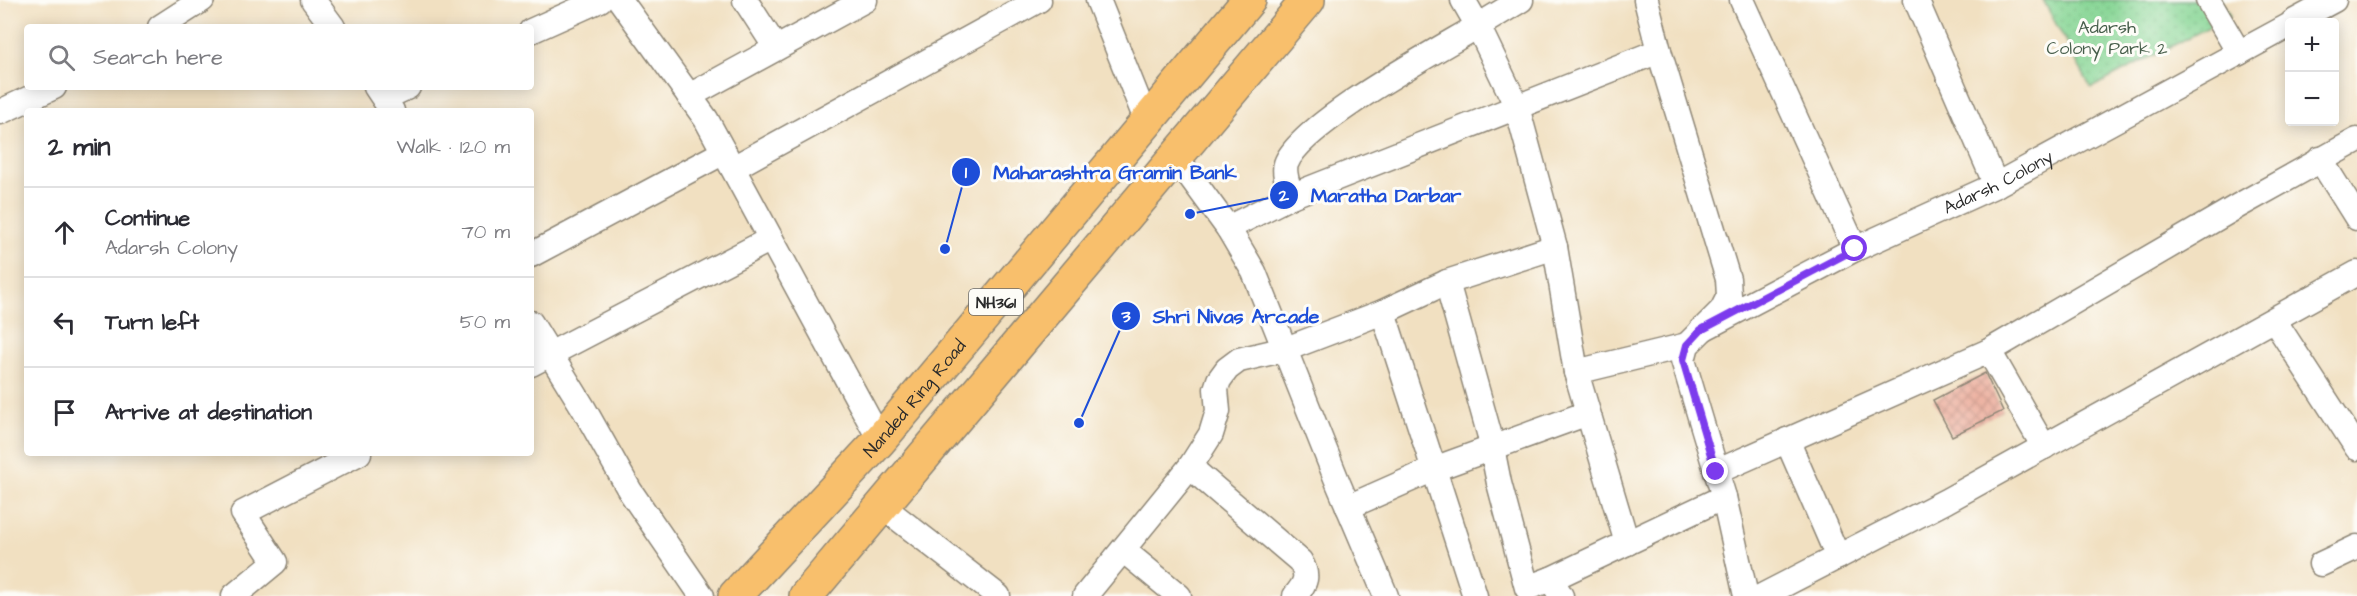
<!DOCTYPE html>
<html lang="en">
<head>
<meta charset="utf-8">
<style>
	:root { --surface:#fff; --page:#f7f7f7; --text:#2b2b33; --muted:#7c7c81; --line:#e1e1e2 }
	body { margin:0; font-family:"Architects Daughter",sans-serif; background:var(--page); color:var(--text) }
	.controls { position:absolute; right:18px; top:18px; display:grid; overflow:hidden; border-radius:6px; box-shadow:0 3px 15px #0003 }
	.controls button { width:54px; height:54px; display:grid; place-items:center; padding:0; border:0; border-bottom:2px solid var(--line); background:var(--surface); color:var(--text); font:30px sans-serif }
	.stop { position:absolute; width:18px; height:18px; margin:-14px; border:4px solid #7c3aed; border-radius:50%; background:#fff }
	.stop.end { background:#7c3aed; border-color:#fff; box-shadow:0 2px 6px #0008 }
	.list { margin:0; padding:0; list-style:none }
	h2 { display:flex; justify-content:space-between; align-items:center; height:78px; margin:0; padding:0 24px; font-size:26px }
	h2 small { font-size:20px; font-weight:400; color:var(--muted) }
	.list li { display:grid; grid-template-columns:39px 1fr auto; gap:18px; align-items:center; box-sizing:border-box; height:90px; padding:0 24px; border-top:2px solid var(--line) }
	.list b { display:block; font-size:22px; white-space:nowrap }
	.list p { margin:0; font-size:20px; white-space:nowrap; color:var(--muted) }
	.list em { font-size:20px; font-style:normal; color:var(--muted) }
	.icon { flex:none; width:33px; height:33px; fill:none; stroke:currentColor; stroke-width:2; stroke-linecap:round; stroke-linejoin:round }
	.map { position:relative; flex:none; width:2357px; height:596px; overflow:hidden }
	.search { position:absolute; background:var(--surface); box-shadow:0 3px 15px #0003; left:24px; top:24px; width:510px; height:66px; display:flex; align-items:center; gap:15px; box-sizing:border-box; padding:0 21px; border-radius:6px; color:var(--muted); font-size:22px }
	.panel { position:absolute; background:var(--surface); box-shadow:0 3px 15px #0003; left:24px; top:108px; width:510px; height:348px; border-radius:6px }
	.map>svg:first-child { display:block }
	.park { fill:url(#park-dots); stroke:#598060; stroke-width:1.5 }
	.building { fill:url(#building-cross-hatch) }
	.lines { fill:none; stroke-linecap:round; stroke-linejoin:round }
	.minor-casing { stroke:#8e8676; stroke-width:27 }
	.highway-casing { stroke:#8e8676; stroke-width:36 }
	.minor { stroke:#fff; stroke-width:24 }
	.highway { stroke:#f8bf6c; stroke-width:33 }
	.route { stroke:#7c3aed; stroke-width:8 }
	.labels { text-anchor:middle; stroke-width:6; stroke-linejoin:round; paint-order:stroke }
	.shield { fill:#fdfcf7; stroke:#6a6a68; stroke-width:1.5 }
	.shield-label { font-size:16px; font-weight:bold; fill:#2b2b2b }
	.park-label { font-size:18px; fill:#475e4b; stroke:#fdfcf7 }
	.street-label { font-size:18px; fill:#2b2b2b; stroke:#fdfcf7 }
	.leader { fill:none; stroke:#1d4ed8; stroke-width:2 }
	.callout-dot { fill:#1d4ed8; stroke:#fdfcf7; stroke-width:2 }
	.mark-label { font-size:18px; text-anchor:middle; font-weight:bold; fill:#fff }
	.callout-label { font-size:20px; text-anchor:middle; font-weight:bold; fill:#1d4ed8; stroke:#fdfcf7; stroke-width:6; stroke-linejoin:round; paint-order:stroke }
</style>
</head>
<body>
<div class="map">
<svg width="2357" height="596" viewBox="0 0 2357 596">
	<defs>
		<pattern id="park-dots" width="8" height="8" patternUnits="userSpaceOnUse" patternTransform="scale(1.5)"><rect width="8" height="8" fill="#87d695"/><path d="M2 2h.1M6 6h.1" fill="none" stroke="#75b881" stroke-width="1.8" stroke-linecap="round"/></pattern>
		<pattern id="building-cross-hatch" width="8" height="8" patternUnits="userSpaceOnUse" patternTransform="scale(1.5)"><rect width="8" height="8" fill="#edb3a3"/><path d="M0 0l8 8M0 8l8-8" fill="none" stroke="#cb9a8c"/></pattern>
	</defs>
	<rect width="100%" height="100%" fill="#fdfcf7"/>
	<filter id="ink" filterUnits="userSpaceOnUse"><feTurbulence type="fractalNoise" baseFrequency=".0167" numOctaves="2"/><feDisplacementMap in="SourceGraphic" scale="12" xChannelSelector="R" yChannelSelector="G"/><feConvolveMatrix kernelMatrix="1 2 1 2 8 2 1 2 1" color-interpolation-filters="sRGB"/></filter>
	<filter id="wash" filterUnits="userSpaceOnUse"><feTurbulence type="fractalNoise" baseFrequency=".008" numOctaves="4" result="noise"/><feDisplacementMap in="SourceGraphic" scale="24" xChannelSelector="R" yChannelSelector="G"/><feGaussianBlur stdDeviation="1.35" result="paint"/><feColorMatrix in="noise" values="0 0 0 0 0 0 0 0 0 0 0 0 0 0 0 0 0 1.4 0 .05"/><feComposite in="paint" operator="in"/></filter>
	<g filter="url(#wash)">
		<rect width="100%" height="100%" fill="#f1e0c1"/>
		<path class="park" d="M2043 0H2221L2230 16 2091 88Z"/>
		<g id="blocks">
			<path class="building" d="M1985 373 2003 411 1952 436 1933 400Z"/>
		</g>
	</g>
	<g filter="url(#ink)">
		<use href="#blocks" fill-opacity="0" stroke="#8e8676" stroke-width="1.5"/>
		<g class="lines">
			<defs>
				<g id="minor">
					<path d="M313 0 333 27"/>
					<path d="M620 0 706 119 880 440"/>
					<path d="M745 0 776 48"/>
					<path d="M1098 0 1147 122"/>
					<path d="M1521 0 1478 26 1517 107 1555 247 1576 372 1687 345"/>
					<path d="M1646 0 1659 51 1728 279 1729 296 1722 310 1687 345 1683 360 1724 497 1746 596"/>
					<path d="M1742 0 1855 249"/>
					<path d="M1916 0 1996 185"/>
					<path d="M2208 0 2239 53"/>
					<path d="M2293 22 2334 0"/>
					<path d="M160 27 202 0"/>
					<path d="M531 31 600 0"/>
					<path d="M376 87 392 111"/>
					<path d="M689 96 865 0"/>
					<path d="M384 98 408 87"/>
					<path d="M0 112 54 87"/>
					<path d="M1176 157 1228 228 1254 272 1338 483 1386 596"/>
					<path d="M2320 159 2357 218"/>
					<path d="M733 168 1039 0"/>
					<path d="M1291 196C1289 187 1283 173 1286 164 1299 125 1438 50 1478 26L1463 0"/>
					<path d="M1228 228 1291 196 1659 51"/>
					<path d="M531 255 724 152"/>
					<path d="M1447 282 1489 433 1499 483 1527 588 1551 579 1561 596"/>
					<path d="M1383 312 1475 596"/>
					<path d="M2274 320 2357 448"/>
					<path d="M531 323 584 409 630 491 702 596"/>
					<path id="s1" d="M1701 330 1855 249 1996 185 2290 25"/>
					<path d="M531 364 771 239"/>
					<path d="M1576 372 1627 543"/>
					<path d="M1787 440 1838 557"/>
					<path d="M2044 447 1989 351 2238 206 2357 140"/>
					<path d="M1190 467 1300 561C1309 576 1306 583 1295 596"/>
					<path d="M1716 472 1989 351"/>
					<path d="M882 506 998 596"/>
					<path d="M1348 507 1434 469 1588 413"/>
					<path d="M1123 550 1179 596"/>
					<path d="M2321 564 2357 547"/>
					<path d="M1551 579 1724 497"/>
					<path d="M234 596 275 562 243 513 359 453"/>
					<path d="M1085 596 1190 467 1211 434 1218 411 1216 389 1219 380 1227 369 1239 360 1286 349 1383 312 1447 282 1555 247"/>
					<path d="M1762 596 1946 501 2357 273"/>
				</g>
				<g id="highway">
					<path id="s2" d="M735 596 880 440 1249 0"/>
					<path d="M806 596 1308 0"/>
				</g>
			</defs>
			<use href="#minor" class="minor-casing"/>
			<use href="#highway" class="highway-casing"/>
			<use href="#minor" class="minor"/>
			<use href="#highway" class="highway"/>
		</g>
	</g>
	<g class="lines" filter="url(#ink)">
		<path class="route" d="M1716 472 1683 360 1687 345 1701 330 1855 249"/>
	</g>
	<g class="labels">
		<rect class="shield" x="969" y="289" width="54" height="26" rx="4.5"/>
		<g class="shield-label">
			<text x="996" y="308">NH361</text>
		</g>
		<g class="park-label">
			<text x="2107" y="33">Adarsh<tspan x="2107" dy="21">Colony Park 2</tspan></text>
		</g>
		<g class="street-label">
			<text dy="6" stroke="none"><textPath href="#s1" startOffset="332">Adarsh Colony</textPath></text>
			<text dy="6" stroke="none"><textPath href="#s2" startOffset="267">Nanded Ring Road</textPath></text>
		</g>
	</g>
	<path class="leader" d="M945 249L966 172M1190 214L1284 195M1079 423L1126 316"/>
	<g class="callout-dot">
		<circle cx="945" cy="249" r="6"/>
		<circle cx="1190" cy="214" r="6"/>
		<circle cx="1079" cy="423" r="6"/>
		<circle cx="966" cy="172" r="15"/>
		<circle cx="1284" cy="195" r="15"/>
		<circle cx="1126" cy="316" r="15"/>
	</g>
	<g class="mark-label">
		<text x="966" y="178">1</text>
		<text x="1284" y="201">2</text>
		<text x="1126" y="322">3</text>
	</g>
	<g class="callout-label">
		<text x="1115" y="179">Maharashtra Gramin Bank</text>
		<text x="1386" y="202">Maratha Darbar</text>
		<text x="1236" y="323">Shri Nivas Arcade</text>
	</g>
</svg>
<div class="controls">
<button>+</button>
<button>−</button>
</div>
<div class="stop" style="left:1855px;top:249px"></div>
<div class="stop end" style="left:1716px;top:472px"></div>
<div class="search"><svg class="icon" aria-label="search" viewBox="0 0 24 24"><circle cx="10" cy="10" r="6"/><path d="M15 15l6 6"/></svg>Search here</div>
<section class="panel">
<h2>2 min<small>Walk · 120 m</small></h2>
<ul class="list">
<li><svg class="icon" aria-label="ahead" viewBox="0 0 24 24"><path d="M12 20V5M6 11l6-6 6 6"/></svg><div><b>Continue</b><p>Adarsh Colony</p></div><em>70 m</em></li>
<li><svg class="icon" aria-label="left" viewBox="0 0 24 24"><path d="M17 20v-9H6M10 6l-5 5 5 5"/></svg><div><b>Turn left</b></div><em>50 m</em></li>
<li><svg class="icon" aria-label="arrive" viewBox="0 0 24 24"><path d="M6 21V4h12l-3 4 3 4H6"/></svg><div><b>Arrive at destination</b></div></li>
</ul>
</section>
</div>
</body>
</html>
